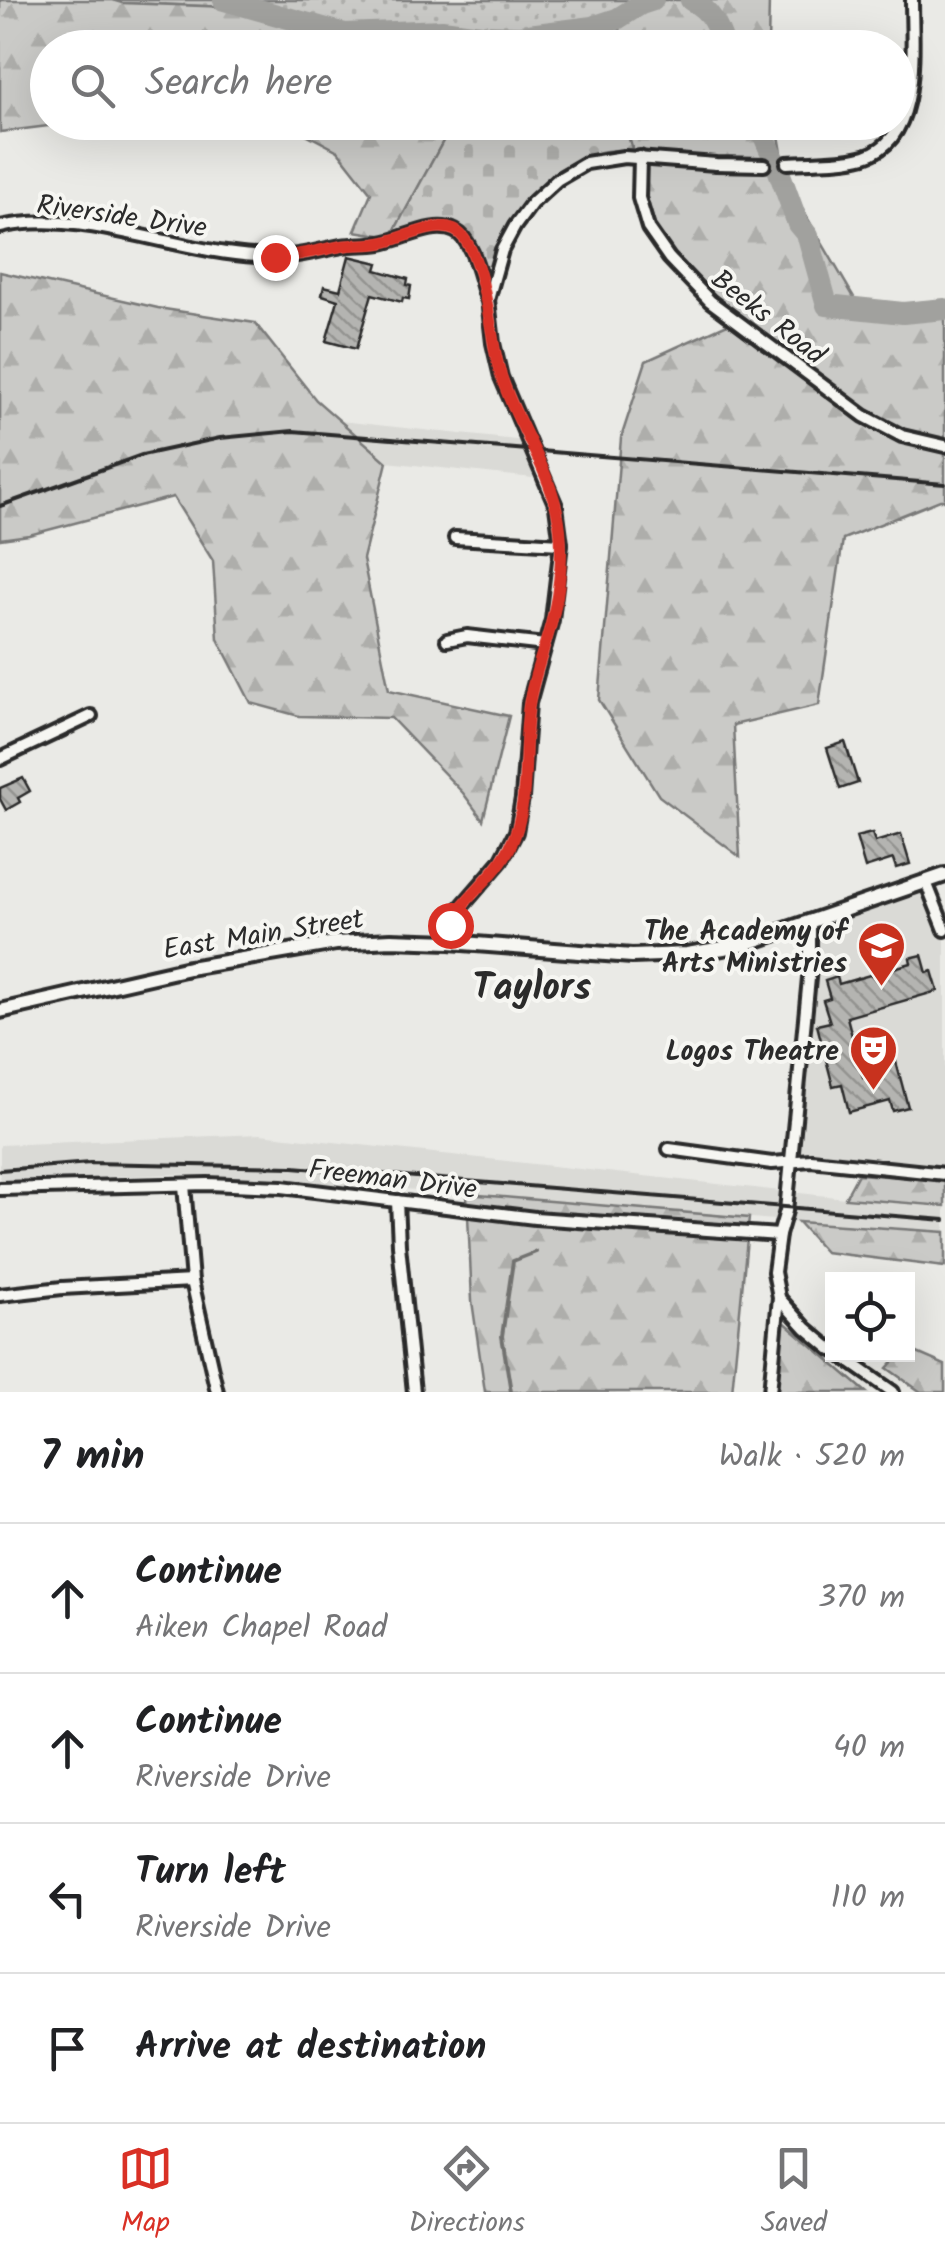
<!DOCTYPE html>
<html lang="en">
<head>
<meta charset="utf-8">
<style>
	:root { --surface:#fff; --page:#f2f2f2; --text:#202124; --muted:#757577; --line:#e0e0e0; --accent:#d93025 }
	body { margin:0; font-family:Kalam,sans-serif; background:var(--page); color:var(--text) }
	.controls { position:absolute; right:30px; bottom:30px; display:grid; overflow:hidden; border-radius:0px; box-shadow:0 10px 40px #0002 }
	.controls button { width:90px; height:90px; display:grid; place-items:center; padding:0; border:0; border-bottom:2px solid var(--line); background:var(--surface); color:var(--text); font:50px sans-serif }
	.stop { position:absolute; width:30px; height:30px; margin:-22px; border:8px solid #d93025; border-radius:50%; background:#fff }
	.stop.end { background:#d93025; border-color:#fff; box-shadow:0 2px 10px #0008 }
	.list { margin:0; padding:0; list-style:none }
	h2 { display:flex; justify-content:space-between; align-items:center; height:130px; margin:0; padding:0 40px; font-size:42px }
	h2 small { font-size:32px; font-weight:400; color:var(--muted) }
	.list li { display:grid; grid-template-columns:65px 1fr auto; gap:30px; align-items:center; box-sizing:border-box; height:150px; padding:0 40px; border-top:2px solid var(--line) }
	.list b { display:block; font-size:38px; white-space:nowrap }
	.list p { margin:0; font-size:32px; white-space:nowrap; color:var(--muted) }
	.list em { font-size:32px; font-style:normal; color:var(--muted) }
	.icon { flex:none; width:55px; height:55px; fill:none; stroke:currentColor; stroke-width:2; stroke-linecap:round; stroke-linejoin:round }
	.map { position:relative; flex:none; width:945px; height:1392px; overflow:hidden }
	.search { position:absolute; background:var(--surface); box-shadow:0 10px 40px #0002; left:30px; right:30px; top:30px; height:110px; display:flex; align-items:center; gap:25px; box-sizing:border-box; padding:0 35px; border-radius:55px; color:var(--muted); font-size:38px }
	.sheet { height:730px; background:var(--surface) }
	nav { display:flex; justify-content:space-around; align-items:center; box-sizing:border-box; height:140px; border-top:2px solid var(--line); background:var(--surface); font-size:28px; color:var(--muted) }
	nav a { display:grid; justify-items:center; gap:5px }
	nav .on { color:var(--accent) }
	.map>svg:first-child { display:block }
	.built { fill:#dadad6 }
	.green { fill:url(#green-dots); stroke:#7a7a79; stroke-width:2.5 }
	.forest { fill:url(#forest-firs); stroke:#7a7a79; stroke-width:2.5 }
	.cemetery { fill:url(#cemetery-stones); stroke:#7a7a79; stroke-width:2.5 }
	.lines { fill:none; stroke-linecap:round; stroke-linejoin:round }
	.stream { stroke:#727270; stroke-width:4 }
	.river { stroke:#a1a19e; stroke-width:22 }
	.building { fill:url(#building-back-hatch); stroke:#2b2b2b; stroke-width:2.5 }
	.minor-casing { stroke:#2b2b2b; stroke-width:18 }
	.tertiary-casing { stroke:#2b2b2b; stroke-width:20 }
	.minor { stroke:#f6f6f2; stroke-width:10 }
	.tertiary { stroke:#f6f6f2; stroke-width:12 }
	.rail { stroke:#2b2b2b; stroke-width:4 }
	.route { stroke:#d93025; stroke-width:12 }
	.labels { text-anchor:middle; stroke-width:8; stroke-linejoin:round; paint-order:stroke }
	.street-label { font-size:28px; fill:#2b2b2b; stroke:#f6f6f2 }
	.poi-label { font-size:28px; font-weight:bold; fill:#2b2b2b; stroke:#f6f6f2; text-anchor:end }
	.district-label { font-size:38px; font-weight:bold; fill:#2b2b2b; stroke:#f6f6f2 }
</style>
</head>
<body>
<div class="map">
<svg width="945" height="1392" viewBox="0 0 945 1392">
	<defs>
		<pattern id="green-dots" width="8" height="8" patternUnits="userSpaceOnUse" patternTransform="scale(2.5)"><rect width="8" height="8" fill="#cacac7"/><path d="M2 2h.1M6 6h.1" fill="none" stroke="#aeaeab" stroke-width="1.8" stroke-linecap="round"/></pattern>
		<pattern id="forest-firs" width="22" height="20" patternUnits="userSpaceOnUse" patternTransform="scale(2.5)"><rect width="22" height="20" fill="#cacac7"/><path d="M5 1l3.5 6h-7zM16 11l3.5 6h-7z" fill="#aeaeab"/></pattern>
		<pattern id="cemetery-stones" width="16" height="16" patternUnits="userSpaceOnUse" patternTransform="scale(2.5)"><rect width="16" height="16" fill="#cacac7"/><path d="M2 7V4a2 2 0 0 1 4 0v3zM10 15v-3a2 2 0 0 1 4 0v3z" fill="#aeaeab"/></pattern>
		<pattern id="building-back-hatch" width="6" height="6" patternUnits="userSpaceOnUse" patternTransform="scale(2.5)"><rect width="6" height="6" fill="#b4b4b1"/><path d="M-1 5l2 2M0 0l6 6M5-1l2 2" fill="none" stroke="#939390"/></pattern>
	</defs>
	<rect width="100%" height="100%" fill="#eaeae6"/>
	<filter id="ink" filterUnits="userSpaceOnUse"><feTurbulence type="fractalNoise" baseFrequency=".01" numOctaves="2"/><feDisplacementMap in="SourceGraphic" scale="20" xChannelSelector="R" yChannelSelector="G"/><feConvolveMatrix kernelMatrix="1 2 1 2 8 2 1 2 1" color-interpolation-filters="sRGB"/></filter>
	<g filter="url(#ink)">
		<g class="built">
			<path d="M340 421 526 441 533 478 387 462Z"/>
			<path d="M926 882 945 934V1173L792 1161 810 923Z"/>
			<path d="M260 1134 845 1198 945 1206V1232L798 1222 381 1187 177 1174 33 1180 0 1185V1145Z"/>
		</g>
		<path class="green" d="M112 0H630L620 33 498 34 343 42 229 7 122 3Z"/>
		<g class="forest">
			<path d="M0 0H112L122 3 229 7 343 42 498 34 619 33 630 0H769L768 47 48 48V122L72 123 0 132Z"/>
			<path d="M285 123H453L391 237 355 231 371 193 338 151Z"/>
			<path d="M615 123H777L787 183 859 306 945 303V500H940L843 539 819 705 733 725 740 857 659 796 599 700 621 438 646 361 734 321 659 239 626 126Z"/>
			<path d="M0 272 158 308 255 323 316 400 387 462 363 559 389 690 509 716 483 820 463 793 391 718 299 716 251 703 218 639 213 561 173 497 29 535 0 539Z"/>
			<path d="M858 1174 945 1180V1206L845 1198Z"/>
			<path d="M467 1194 749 1218 732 1392H485L472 1301Z"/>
			<path d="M798 1222 945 1232V1267L825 1252Z"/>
			<path d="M783 1321 866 1392H776Z"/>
			<path d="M908 1349 945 1365V1392H921L887 1368 899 1355 908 1354Z"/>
		</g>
		<path class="cemetery" d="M615 122 625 126 632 149C622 150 611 150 601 152 541 167 501 223 487 280L469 238 462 227 440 223 391 237 453 123Z"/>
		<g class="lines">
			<path class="stream" d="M511 1392 502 1336 513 1261 536 1252"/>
			<g class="river">
				<path d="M224 0 345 34 442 30 481 35 520 36 593 27 617 19 641 4 653 0"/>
				<path d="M691 0C712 11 717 26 725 48"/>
				<path d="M758 122 777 166 798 224 808 236 827 305 903 313 945 309"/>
			</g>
		</g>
		<g class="building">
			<path d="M349 256 378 263 376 270 408 279 407 285 411 286 409 299 403 298 402 302 372 294 356 349 326 341 338 300 322 295 324 286 340 290Z"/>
			<path d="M845 742 858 783 840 789 827 748Z"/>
			<path d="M23 778 30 791 18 798 20 802 6 810 0 799V788Z"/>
			<path d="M872 833 875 842 901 834 910 864 896 868 893 859 865 868 856 837Z"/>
			<path d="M922 955 927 973 932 971 938 991 847 1017 863 1078 883 1073 880 1062 895 1058 908 1107 893 1111 890 1101 849 1112 842 1084 833 1086 817 1025 830 1022 823 1000 830 998 825 981 837 977 839 984 911 963 910 958Z"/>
		</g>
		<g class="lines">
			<defs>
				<g id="minor">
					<path d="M640 157 639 198 648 228 669 258 710 301 864 416 902 436 945 446"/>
					<path d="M787 163C812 161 841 163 865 156 922 139 912 46 912 0"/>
					<path d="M0 227C93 206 194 263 289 256 307 255 324 249 342 246 355 244 368 245 381 243 403 240 433 220 455 231 474 240 480 280 487 299"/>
					<path d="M455 538 561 544"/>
					<path d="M447 640 467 636 545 645"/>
					<path d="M0 759 91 716"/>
					<path d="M926 882 945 930"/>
					<path d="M450 942V925L456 913 501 861 516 832 522 798 529 703 552 620 561 544 556 506 501 377 493 343 488 300 502 250 515 226 532 203 557 180 586 163 624 157 716 164 764 165"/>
					<path d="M669 1149 772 1163 811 1160 945 1174"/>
					<path d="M184 1185 192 1281 217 1392"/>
					<path d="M0 1189 208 1184 282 1187 535 1218 779 1235"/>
					<path d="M397 1201 399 1245 414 1392"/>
					<path d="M0 1295 62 1288 192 1281"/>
					<path d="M779 1298 806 1328 832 1350"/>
					<path d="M839 1354 893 1392"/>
					<path d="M770 1392 779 1297 774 1272 779 1235 786 1211 810 968V923"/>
				</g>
				<path id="tertiary" d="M0 1011 189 968 336 943 391 940 450 942 632 956 687 954 742 945 945 875"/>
			</defs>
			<use href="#minor" class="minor-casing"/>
			<use href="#tertiary" class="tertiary-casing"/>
			<use href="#minor" class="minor"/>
			<use href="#tertiary" class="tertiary"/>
			<g class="rail">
				<path d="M0 506 142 455 220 438 293 431 945 484"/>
				<path d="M0 1170 90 1163 293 1167 945 1220"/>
			</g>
		</g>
	</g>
	<g class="lines" filter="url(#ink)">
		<path class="route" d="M275 257C298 256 319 250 342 246 355 244 368 245 380 243 402 240 432 221 454 230 482 242 490 328 496 356 507 411 545 457 557 511 565 546 560 590 551 624 544 651 533 677 529 705 522 751 531 804 510 847 495 877 465 895 450 925"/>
	</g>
	<defs>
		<symbol id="university-pin" viewBox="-11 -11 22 30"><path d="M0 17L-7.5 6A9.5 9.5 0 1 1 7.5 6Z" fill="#c8321e" stroke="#f6f6f2"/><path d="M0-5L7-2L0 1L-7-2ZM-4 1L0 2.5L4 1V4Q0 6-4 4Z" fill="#fff"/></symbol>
		<symbol id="theatre-pin" viewBox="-11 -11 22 30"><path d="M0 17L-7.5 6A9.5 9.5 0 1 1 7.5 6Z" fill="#c8321e" stroke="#f6f6f2"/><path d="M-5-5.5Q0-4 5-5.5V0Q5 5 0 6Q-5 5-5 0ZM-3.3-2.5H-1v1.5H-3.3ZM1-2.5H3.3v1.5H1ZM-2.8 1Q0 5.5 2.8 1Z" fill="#fff"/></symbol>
	</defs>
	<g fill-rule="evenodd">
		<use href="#university-pin" x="854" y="918" width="55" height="75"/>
		<use href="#theatre-pin" x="846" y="1022" width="55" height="75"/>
	</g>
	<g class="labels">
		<g class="street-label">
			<text transform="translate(122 215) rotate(8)" y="10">Riverside Drive</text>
			<text transform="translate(769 316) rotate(38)" y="10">Beeks Road</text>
			<text transform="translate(263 933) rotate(-9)" y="10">East Main Street</text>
			<text transform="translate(393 1178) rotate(7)" y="10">Freeman Drive</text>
		</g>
		<g class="poi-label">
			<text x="847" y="940">The Academy of<tspan x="847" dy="32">Arts Ministries</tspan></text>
			<text x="839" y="1060">Logos Theatre</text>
		</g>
		<g class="district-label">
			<text x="532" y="999">Taylors</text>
		</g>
	</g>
</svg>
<div class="controls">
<button><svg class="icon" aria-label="locate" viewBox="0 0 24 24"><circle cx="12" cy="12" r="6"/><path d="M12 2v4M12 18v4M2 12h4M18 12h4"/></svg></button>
</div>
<div class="stop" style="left:450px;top:925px"></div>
<div class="stop end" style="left:275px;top:257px"></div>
<div class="search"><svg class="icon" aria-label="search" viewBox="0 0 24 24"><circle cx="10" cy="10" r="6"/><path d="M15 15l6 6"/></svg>Search here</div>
</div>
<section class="sheet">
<h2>7 min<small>Walk · 520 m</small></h2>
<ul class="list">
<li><svg class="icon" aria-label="ahead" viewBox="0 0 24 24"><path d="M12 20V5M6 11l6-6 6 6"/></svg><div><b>Continue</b><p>Aiken Chapel Road</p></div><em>370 m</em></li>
<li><svg class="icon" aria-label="ahead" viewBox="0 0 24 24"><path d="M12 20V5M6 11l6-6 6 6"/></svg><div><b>Continue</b><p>Riverside Drive</p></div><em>40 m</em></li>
<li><svg class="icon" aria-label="left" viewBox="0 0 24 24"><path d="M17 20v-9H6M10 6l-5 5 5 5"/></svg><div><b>Turn left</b><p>Riverside Drive</p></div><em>110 m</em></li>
<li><svg class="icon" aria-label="arrive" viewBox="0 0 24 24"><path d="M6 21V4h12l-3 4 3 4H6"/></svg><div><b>Arrive at destination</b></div></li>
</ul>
</section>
<nav>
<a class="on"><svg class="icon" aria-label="map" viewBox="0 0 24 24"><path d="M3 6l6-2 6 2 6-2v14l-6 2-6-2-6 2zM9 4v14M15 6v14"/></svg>Map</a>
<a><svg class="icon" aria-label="directions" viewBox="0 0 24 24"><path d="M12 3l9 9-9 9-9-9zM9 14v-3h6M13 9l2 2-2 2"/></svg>Directions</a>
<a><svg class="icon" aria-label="saved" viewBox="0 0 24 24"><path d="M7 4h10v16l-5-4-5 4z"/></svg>Saved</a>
</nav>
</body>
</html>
